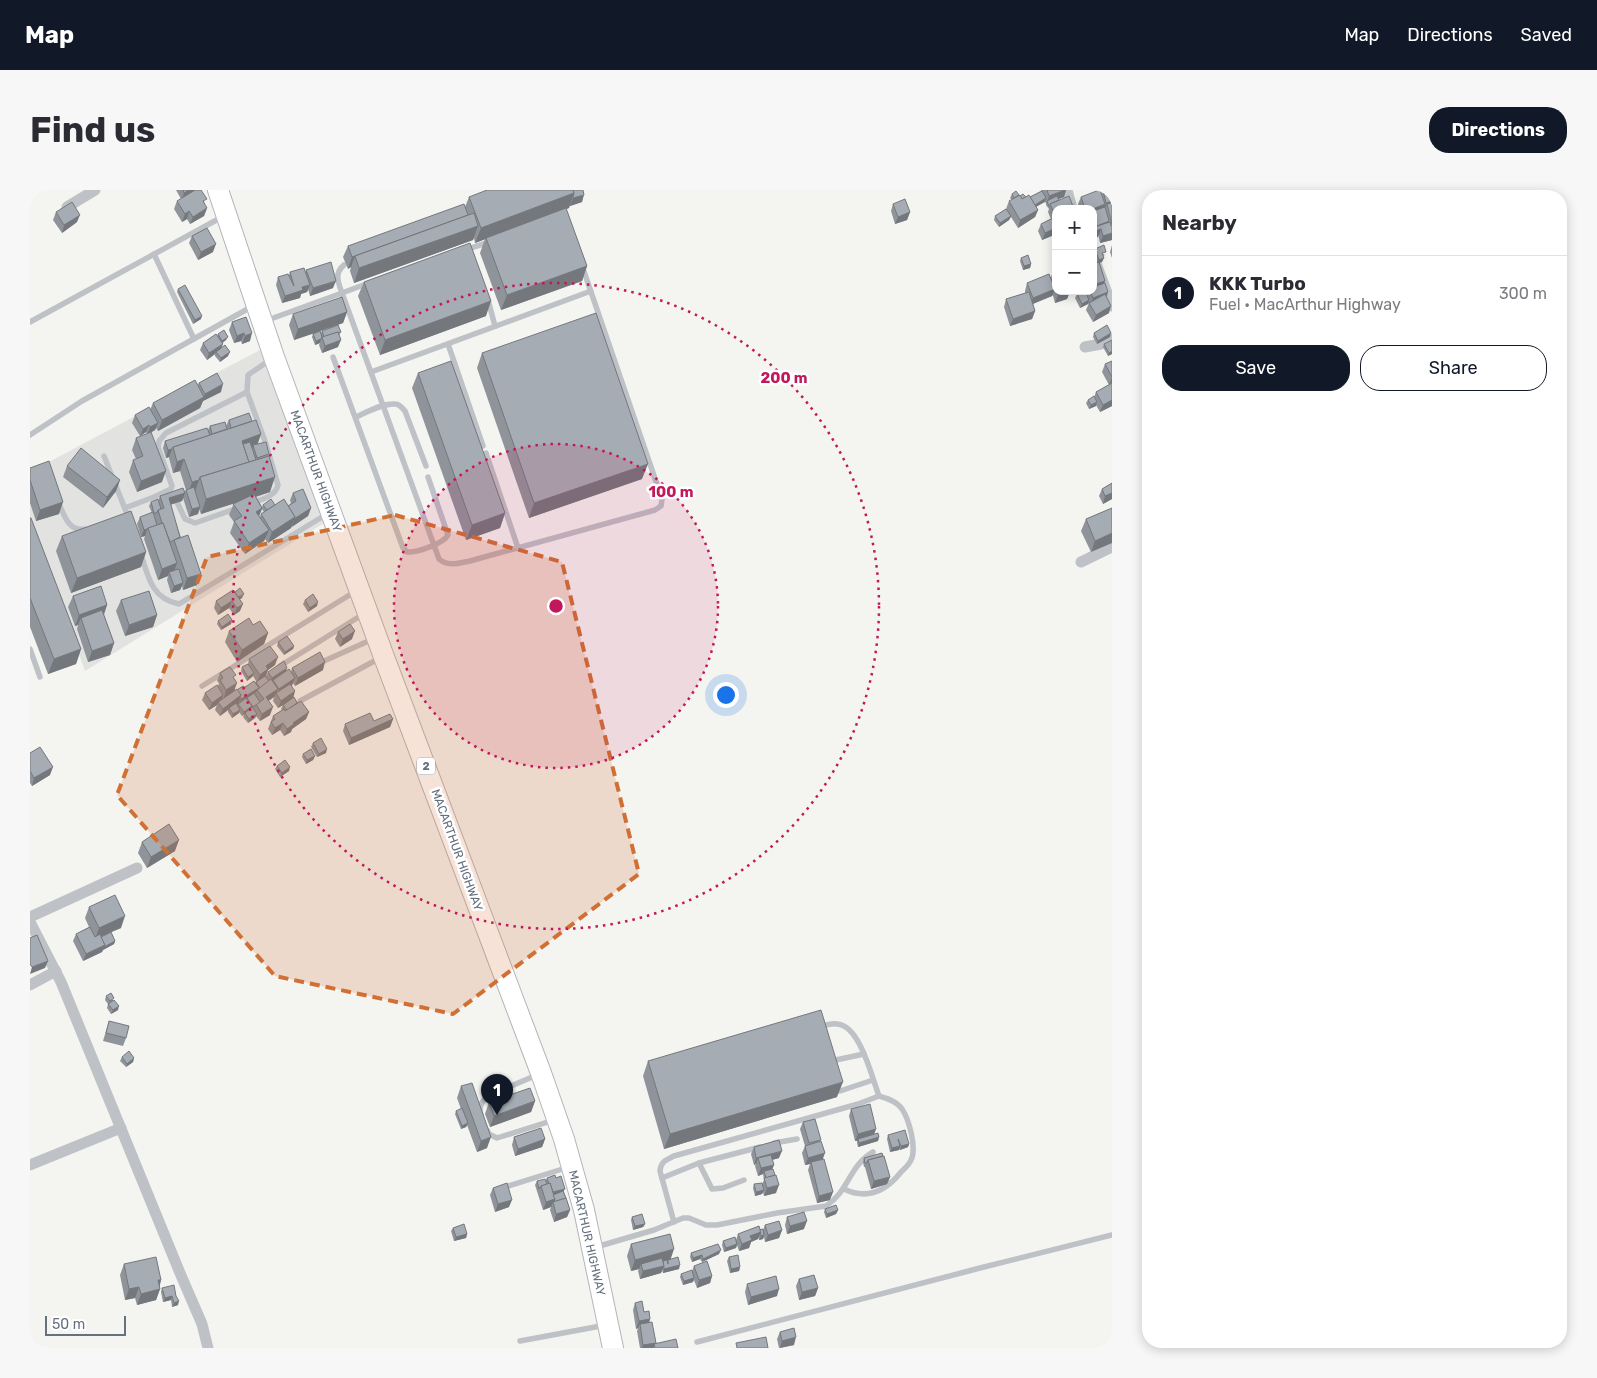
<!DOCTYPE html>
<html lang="en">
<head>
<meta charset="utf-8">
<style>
	:root { --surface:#fff; --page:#f7f7f7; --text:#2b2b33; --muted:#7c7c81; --line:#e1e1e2; --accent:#111827 }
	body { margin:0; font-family:Rubik,sans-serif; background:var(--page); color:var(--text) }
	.controls { position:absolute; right:15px; top:15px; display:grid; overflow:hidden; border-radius:10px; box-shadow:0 2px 12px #0003 }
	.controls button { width:45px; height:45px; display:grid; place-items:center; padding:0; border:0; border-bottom:1px solid var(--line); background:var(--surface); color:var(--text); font:25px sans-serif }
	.scale { position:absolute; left:15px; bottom:12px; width:81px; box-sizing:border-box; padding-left:5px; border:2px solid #66707f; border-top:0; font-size:14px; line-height:18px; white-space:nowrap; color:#66707f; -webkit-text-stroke:4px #fff; paint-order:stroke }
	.you { position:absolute; left:695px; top:504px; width:18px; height:18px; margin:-12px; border:4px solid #fff; border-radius:50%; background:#1a73e8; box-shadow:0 0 0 8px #1a73e833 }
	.badge { display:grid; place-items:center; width:32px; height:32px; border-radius:50%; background:var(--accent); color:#fff; font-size:16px; font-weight:700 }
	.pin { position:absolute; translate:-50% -41px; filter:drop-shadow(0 1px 2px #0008) }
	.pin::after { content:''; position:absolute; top:26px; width:18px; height:15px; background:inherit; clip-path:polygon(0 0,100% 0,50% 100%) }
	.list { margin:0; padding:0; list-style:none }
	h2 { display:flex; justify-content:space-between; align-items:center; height:65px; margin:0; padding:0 20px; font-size:21px }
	h2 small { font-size:16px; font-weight:400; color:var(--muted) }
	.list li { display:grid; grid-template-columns:32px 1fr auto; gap:15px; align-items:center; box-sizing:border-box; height:75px; padding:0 20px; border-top:1px solid var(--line) }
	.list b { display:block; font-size:19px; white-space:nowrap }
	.list p { margin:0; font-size:16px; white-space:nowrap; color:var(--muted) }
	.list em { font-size:16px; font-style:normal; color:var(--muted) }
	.actions { display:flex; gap:10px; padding:15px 20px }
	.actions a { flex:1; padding:11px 0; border:1px solid var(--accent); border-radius:20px; text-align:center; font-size:18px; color:var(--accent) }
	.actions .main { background:var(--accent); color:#fff }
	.map { position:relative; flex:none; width:1082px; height:1158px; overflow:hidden; border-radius:20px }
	header { display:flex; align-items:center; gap:30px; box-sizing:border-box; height:70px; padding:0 25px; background:var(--accent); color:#fff }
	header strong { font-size:24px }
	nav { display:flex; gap:28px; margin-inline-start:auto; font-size:18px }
	.intro { display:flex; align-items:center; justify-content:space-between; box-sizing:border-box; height:120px; padding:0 30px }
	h1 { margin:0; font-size:35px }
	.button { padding:12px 22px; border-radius:20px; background:var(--accent); color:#fff; font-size:18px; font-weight:700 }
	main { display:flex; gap:30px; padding:0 30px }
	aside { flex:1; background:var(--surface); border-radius:20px; box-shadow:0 2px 12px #0003 }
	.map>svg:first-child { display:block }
	.built { fill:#e2e3e1 }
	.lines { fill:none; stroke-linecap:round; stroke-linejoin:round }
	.highway-casing { stroke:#b3b5b9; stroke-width:22 }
	.lane { stroke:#bec1c5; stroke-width:5.5 }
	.street { stroke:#bec1c5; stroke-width:11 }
	.highway { stroke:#fff; stroke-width:20 }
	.wall { fill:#8f949a; fill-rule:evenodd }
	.shaded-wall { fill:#74787d }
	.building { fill:#a6acb3; stroke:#74787d }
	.marked { fill:#d07035; fill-opacity:0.2; stroke:#d07035; stroke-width:4; stroke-dasharray:10 6; stroke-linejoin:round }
	.ring { fill:none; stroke:#c2185b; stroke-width:2.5; stroke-dasharray:2.5 5 }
	.labels { text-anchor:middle; stroke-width:5; stroke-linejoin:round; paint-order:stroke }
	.shield { fill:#fff; stroke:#949ba5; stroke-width:1 }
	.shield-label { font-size:11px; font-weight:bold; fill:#66707f }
	.street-label { font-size:12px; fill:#66707f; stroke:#fff }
	.centre { fill:#c2185b; stroke:#fff; stroke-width:2.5 }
	.ring-label { font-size:15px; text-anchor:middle; font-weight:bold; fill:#c2185b; stroke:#fff; stroke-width:5; stroke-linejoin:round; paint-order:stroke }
</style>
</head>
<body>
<header>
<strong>Map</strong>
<nav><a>Map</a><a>Directions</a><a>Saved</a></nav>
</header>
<div class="intro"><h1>Find us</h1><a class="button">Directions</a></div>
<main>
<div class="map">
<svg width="1082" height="1158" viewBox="0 0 1082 1158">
	<rect width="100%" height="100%" fill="#f4f4f1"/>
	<path class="built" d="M230 160 294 333 55 481 0 331V282Z"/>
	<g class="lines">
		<defs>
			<path id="highway" d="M188 0 244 167 354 467 511 883 534 949 554 1020 583 1158"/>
		</defs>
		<use href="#highway" class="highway-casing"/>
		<g class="lane">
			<path d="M531 28 536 29 632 309 631 316 625 320 440 371C429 373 418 377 409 369L312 103 363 84Z"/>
			<path d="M124 64 164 149"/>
			<path d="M458 110 465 136"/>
			<path d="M235 131 312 103C308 92 304 83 314 75"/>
			<path d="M0 132 192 27"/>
			<path d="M418 154 453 256"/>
			<path d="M303 167 373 358 377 362C387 363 414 353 418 345L398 287"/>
			<path d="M341 182 561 101"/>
			<path d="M326 227C337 222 353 213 365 214 370 214 372 218 375 221L396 276"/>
			<path d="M0 245 52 211 223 116"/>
			<path d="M456 263 488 358"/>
			<path d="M74 266 99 329"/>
			<path d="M28 312C34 324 38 342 55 339"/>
			<path d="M147 312 155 329 165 333 208 318"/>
			<path d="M222 313C232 309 245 307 248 295L236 254 217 202 218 185 240 170"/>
			<path d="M95 318 124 307 141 299 142 296 128 257 129 251 136 243 217 202"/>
			<path d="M111 364C118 387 122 409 149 414L297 324"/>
			<path d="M0 459 10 487"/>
			<path d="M294 471 343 449"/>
			<path d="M250 476 335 423"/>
			<path d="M172 496 326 401"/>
			<path d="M270 511 350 468"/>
			<path d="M792 836C796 835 802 833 807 834 830 835 842 888 849 906"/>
			<path d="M801 871 834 864"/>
			<path d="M810 901 843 890"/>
			<path d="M451 925C448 917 452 911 457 906L507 885"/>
			<path d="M457 940 459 944 467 948 524 930"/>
			<path d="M744 953 767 949"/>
			<path d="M669 973 682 999 693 998 714 990"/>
			<path d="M632 988 669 973 730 957"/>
			<path d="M472 998 539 977"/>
			<path d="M644 1032 630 981C631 971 636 970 644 966L828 914 849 906C856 908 867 911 872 919 879 929 887 959 881 970 879 975 874 979 871 982 856 1001 837 1010 814 999"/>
			<path d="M566 1057 624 1040 653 1028H659L676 1035H687L747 1023 796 1016C819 1001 819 976 843 962"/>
			<path d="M490 1151 576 1135"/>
			<path d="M667 1152 950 1078 1082 1045"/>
		</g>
		<g class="street">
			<path d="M1037 0 1042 19"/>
			<path d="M37 17 65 0"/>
			<path d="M1063 66 1082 116"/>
			<path d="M1055 157 1071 154 1082 149"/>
			<path d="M1051 372 1082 357"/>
			<path d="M0 727 107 678"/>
			<path d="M0 732 31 792 150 1083 172 1134 178 1158"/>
			<path d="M0 795 26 781"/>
			<path d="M0 975 91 938"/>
		</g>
		<use href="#highway" class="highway"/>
	</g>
	<g class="wall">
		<path d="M146 0H171L175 15 177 18 174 26 160 34 157 29 152 32 144 19 147 11 151 9Z"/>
		<path d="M553 0 552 12 540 16V14L539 18 536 19 557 76 552 91 471 120 450 63 455 49 445 53 444 48 443 50 324 93 320 81 321 77 318 79 313 67 318 56 435 17 439 7Z"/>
		<path d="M1011 0H1036L1034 7 1029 9 1026 19 1024 31 1026 34V42L1024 45 1012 50 1008 41 1011 34 1021 29 1018 22 1019 19 1016 15V14L1015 11 1006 17 1008 20 1005 27 988 38 981 27 979 30 969 37 964 30 965 26 976 19 979 11 982 10 980 8 982 4 996 7H1000L1011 1Z"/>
		<path d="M1071 0H1082V50L1070 53 1063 19H1050L1048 14 1051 7 1071 1Z"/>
		<path d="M863 14 880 22 877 30 865 34 861 21Z"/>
		<path d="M26 22 47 32 32 43 23 30Z"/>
		<path d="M162 46 183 62 168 70 159 53Z"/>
		<path d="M1026 49V60L1024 55Z"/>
		<path d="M1082 55V68L1080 62Z"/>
		<path d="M1065 59 1075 65 1073 66 1072 72 1069 73 1075 91 1074 93 1079 123 1063 132 1056 120 1059 113 1058 114 1050 118 1045 108 1047 104H1048L1047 101H1063L1067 73 1064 62Z"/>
		<path d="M991 68 1001 74 1000 78 993 80 990 71Z"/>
		<path d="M276 80 303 98 280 106 278 99 277 102 271 104 270 108 252 113 246 95 248 87 259 85 260 82H276Z"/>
		<path d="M1026 84V101H1040L1037 109 1025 113 1023 105 1022 106 1003 114 1005 121 1002 129 980 136 974 117 976 109 995 103V101L997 93 1021 88 1022 85Z"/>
		<path d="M334 92 456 126 350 165 328 106Z"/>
		<path d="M148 99 171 129 163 134 147 102Z"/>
		<path d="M317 122 313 133 290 141 291 143 292 141 311 142 309 145 308 157 292 163 289 155 290 153 285 155 282 147 283 144 288 142 264 150 259 135 263 124Z"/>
		<path d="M216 127 220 151 212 154 211 151 204 153 199 140 202 132Z"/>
		<path d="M1064 143 1080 147 1067 154 1063 147Z"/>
		<path d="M188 144 196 150 192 153 191 158 198 166 190 172 185 166V164L177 170 170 160 173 153 187 146Z"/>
		<path d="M1074 154 1082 164 1078 166 1073 157Z"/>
		<path d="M452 163 612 289 499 328 447 178Z"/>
		<path d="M1082 171V193L1079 195 1072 182 1075 174Z"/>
		<path d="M388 183 475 323 470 338 436 350 382 198Z"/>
		<path d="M169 193 191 202 173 211 170 218 128 241 126 238 125 240 121 242 132 292 107 302 99 282 103 270 106 269 102 260 106 248 117 244 116 242 110 246 102 233 105 225 120 220 123 213 168 195Z"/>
		<path d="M1082 193V216L1070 222 1066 215V216L1059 219 1056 213 1058 210 1064 207 1066 202Z"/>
		<path d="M199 230 222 231 231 244 227 254 239 266 240 302 226 307 232 317 233 315 258 316 261 313 260 310 263 303 281 318 278 326 262 336 261 338 238 353 235 349 234 351 215 364 200 343 204 332 199 325 204 313 171 324 169 319 168 324 159 327 153 308 152 311 140 315 167 395 153 400 152 396 150 400 141 403 137 390 138 386 128 390 114 349 115 346 111 347 107 334 110 327 122 323 119 316 121 312 128 311 130 306 154 303 156 300 150 281 143 283 139 268V267L136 268 133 258 135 251 178 240 180 236H196ZM232 319 234 322 231 324 230 327 229 326Z"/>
		<path d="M37 276 90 290 86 301 73 318 33 287Z"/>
		<path d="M0 278 29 324 6 331 0 313Z"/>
		<path d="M1082 293V309L1073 314 1069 306 1072 299Z"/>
		<path d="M1082 318 1061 362 1051 341 1056 329Z"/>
		<path d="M0 328 51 459 46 474 18 484 0 437Z"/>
		<path d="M32 346 116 362 111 377 41 403 26 361Z"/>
		<path d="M205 402 212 408 210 409V421L204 425 199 418 188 425 184 418 186 411Z"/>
		<path d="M43 406 77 415 74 425 84 453 80 465 58 472 47 439 48 435 45 436 38 417Z"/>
		<path d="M91 410 127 425 123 437 95 446 86 421Z"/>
		<path d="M275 410 287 416 278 422 273 414Z"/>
		<path d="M202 430 201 434 191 440 187 434 188 431Z"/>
		<path d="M223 435 238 443 234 454 207 472 195 452 199 441Z"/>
		<path d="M308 442 322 449 310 457 305 449Z"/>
		<path d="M248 452 264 456 263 459 254 465 247 456Z"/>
		<path d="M219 469 245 475 238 480 236 487 238 482 256 481 261 482 262 478 293 480 265 496 263 493 262 496 263 508 279 522 276 529 262 539 261 542 254 546 250 540 242 545 238 539 243 526 252 520 251 519 253 515 248 518 243 511 244 507 238 511 240 525 230 531 226 526 225 528 218 533 213 527 214 525 212 526 209 522V523L202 528 198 522V520L190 526 185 520 187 515 179 520 172 510 175 503 188 496 189 493 187 491 190 483 205 489V500L225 493 226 491 223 486 217 491 211 481 212 477 218 474Z"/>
		<path d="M363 529 360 537 319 555 313 541 315 534Z"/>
		<path d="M283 553 296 563 287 567 281 557Z"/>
		<path d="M0 563 20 585 2 596 0 593Z"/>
		<path d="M273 564 285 566 283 570 276 574 272 567Z"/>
		<path d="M247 576 259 581 250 587 245 579Z"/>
		<path d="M112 652 145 661 117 678 108 663Z"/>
		<path d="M59 717 91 738 81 742 85 751 84 754 73 760 72 762 53 771 43 751 46 744 59 737 55 728Z"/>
		<path d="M76 806 83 810 88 820 81 824 77 818 78 814 75 810Z"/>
		<path d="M79 831 96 848 93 856 73 851Z"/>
		<path d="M92 867 104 868 103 872 96 877 90 871Z"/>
		<path d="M618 871 807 907 634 959 613 886Z"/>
		<path d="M431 896 457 958 447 962 437 935 436 937 431 939 425 924 426 921 431 919 427 908Z"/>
		<path d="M505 911 501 922 460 937 455 924 459 912Z"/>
		<path d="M821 919 846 939 844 944 849 947 848 951 828 957 827 953V951H825L819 926Z"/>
		<path d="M773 932 790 952 793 969 800 1010 787 1013 778 980 780 974 775 975 772 963 775 956 770 939Z"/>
		<path d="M858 945 879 954 878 957 870 960 869 959V960L860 962 857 949Z"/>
		<path d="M484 947 515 949 512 957 485 966 482 955Z"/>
		<path d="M724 957 749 968 742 970 744 975 742 979 746 1003 734 1006 733 1002 732 1004 725 1006 723 998 724 994H732L734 990 733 984 728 986 725 976 726 974 724 975 721 964Z"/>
		<path d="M834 968 860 987 857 994 841 999 835 977H834L833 972Z"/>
		<path d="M517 988H526L534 1002 540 1020 537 1027 524 1032 520 1020 521 1017 513 1020 505 995 507 991 516 990Z"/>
		<path d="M463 998 479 1017 465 1022 460 1005Z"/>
		<path d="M795 1019 808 1020 806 1024 796 1028 794 1022Z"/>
		<path d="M602 1027 615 1034 613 1037 603 1040 601 1030Z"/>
		<path d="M757 1027 774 1039 757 1044 755 1035Z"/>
		<path d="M735 1035 752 1040 749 1048 735 1052 734 1047 733 1049 729 1050V1047L728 1049 721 1052 719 1058 709 1061 707 1055 706 1058 694 1062 692 1055 693 1051 706 1050 708 1044 730 1040H733Z"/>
		<path d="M423 1038 437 1044 436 1048 424 1051 421 1041Z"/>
		<path d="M601 1054 641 1069 649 1079 633 1083 632 1080 631 1083 610 1089 608 1081 609 1079 601 1081 597 1066Z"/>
		<path d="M661 1063 689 1064 672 1072 670 1069 662 1072 660 1067Z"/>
		<path d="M699 1067 710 1077 709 1081 700 1083 697 1071Z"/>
		<path d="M94 1074 131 1090 130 1095V1099L126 1110 107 1115 105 1108 95 1110 90 1085Z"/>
		<path d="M664 1076 682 1086 680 1093 667 1098 664 1090 663 1092 653 1095 650 1087 651 1084 662 1081Z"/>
		<path d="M769 1089 788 1098 785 1106 769 1110 766 1096Z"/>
		<path d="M717 1094 747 1106 718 1115 715 1102Z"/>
		<path d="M132 1098 146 1106 148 1115 142 1117 141 1110 133 1112 131 1102Z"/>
		<path d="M605 1113 620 1129 619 1132 625 1154 648 1158H610L607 1141 608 1138 606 1139 603 1120Z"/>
		<path d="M750 1142 764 1155 749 1158 747 1149Z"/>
	</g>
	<g class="shaded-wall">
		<path d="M159 0H170L152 10 154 3Z"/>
		<path d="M1035 0H1036L1034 7 1018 13 1017 11 1016 14 1019 6Z"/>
		<path d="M544 3 539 18 445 53 451 38Z"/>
		<path d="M554 5 552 12 540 16 543 8Z"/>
		<path d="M1016 8 1015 12 1002 19 1003 15Z"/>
		<path d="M1082 11V18L1077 14 1074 20H1073L1076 13Z"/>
		<path d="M1075 14 1073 22 1063 25V19Z"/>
		<path d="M177 18 174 26 160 34 163 27Z"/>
		<path d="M1008 20 1005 27 988 38 990 30Z"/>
		<path d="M159 21 157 29 152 32 155 24Z"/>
		<path d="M880 22 877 30 865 34 868 27Z"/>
		<path d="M1026 24V31L1022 32 1025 25Z"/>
		<path d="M50 25 47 32 32 43 34 35Z"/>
		<path d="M981 26 979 30 969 37 970 33Z"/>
		<path d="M1079 31 1077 39H1071L1068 47 1063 48V42L1067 36Z"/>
		<path d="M448 36 443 50 324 93 329 78Z"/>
		<path d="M1026 38 1024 45 1012 50 1015 43Z"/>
		<path d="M1082 43V50L1070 53 1073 46Z"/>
		<path d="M186 54 183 62 168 70 171 62Z"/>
		<path d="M325 66 321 77 318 79 322 67Z"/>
		<path d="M1074 68 1072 72 1067 73 1069 70Z"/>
		<path d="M1001 74 1000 78 993 80 994 76Z"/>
		<path d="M557 76 552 91 471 120 477 105Z"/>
		<path d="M306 91 303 98 280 106 283 98Z"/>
		<path d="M1075 91 1072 99 1063 101V95Z"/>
		<path d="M280 95 277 102 271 104 270 108 252 113 255 106 272 97Z"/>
		<path d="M1025 99 1022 106 1000 115 1003 108Z"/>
		<path d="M1040 101 1037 109 1025 113 1028 105Z"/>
		<path d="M1078 102 1076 109 1060 116 1063 108Z"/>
		<path d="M1059 110 1058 114 1050 118 1052 114Z"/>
		<path d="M461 111 456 126 350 165 355 150Z"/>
		<path d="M1081 116 1079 123 1063 132 1066 125Z"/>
		<path d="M1005 121 1002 129 980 136 983 129Z"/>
		<path d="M317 122 313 133 264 150 268 139Z"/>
		<path d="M172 126 171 129 163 134 165 130Z"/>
		<path d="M214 143 211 151 204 153 207 146Z"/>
		<path d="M222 143 220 151 212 154 215 146Z"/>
		<path d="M1081 143 1080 147 1067 154 1068 151Z"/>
		<path d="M198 147 196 150 191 154 192 151Z"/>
		<path d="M291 149 290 153 285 155 286 151Z"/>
		<path d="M311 150 308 157 292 163 295 156Z"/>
		<path d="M193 154 190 161 186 162 185 164 177 170 179 163Z"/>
		<path d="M1082 161V164L1078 166 1079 163Z"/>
		<path d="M200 162 198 166 190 172 191 168Z"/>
		<path d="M1082 187V193L1079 195Z"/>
		<path d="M193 194 191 202 173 211 170 218 128 241 132 230 174 207 175 204Z"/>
		<path d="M1082 210V216L1070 222 1073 215Z"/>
		<path d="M1067 212 1066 216 1059 219 1061 215Z"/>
		<path d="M128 233 125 240 117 245 120 237Z"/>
		<path d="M119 235 116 242 110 246 113 239Z"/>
		<path d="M231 244 227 256 213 260 212 251Z"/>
		<path d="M142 259 139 267 136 268 138 260Z"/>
		<path d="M154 269 150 281 143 283 147 272Z"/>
		<path d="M618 274 612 289 499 328 504 313Z"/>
		<path d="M136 281 132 292 107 302 111 291Z"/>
		<path d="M245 287 240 302 171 324 176 309Z"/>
		<path d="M90 290 86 301 73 318 77 307Z"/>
		<path d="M169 290 165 301 158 304 162 292Z"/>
		<path d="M155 303 152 311 136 316 139 308Z"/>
		<path d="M1082 303V309L1073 314 1075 306Z"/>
		<path d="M33 312 29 324 6 331 10 320Z"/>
		<path d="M170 317 168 324 159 327 162 319Z"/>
		<path d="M232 318 228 329 226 322Z"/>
		<path d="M281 318 278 326 262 337 264 329Z"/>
		<path d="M475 323 470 338 436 350 442 335Z"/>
		<path d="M265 327 261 338 238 353 242 342Z"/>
		<path d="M117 339 115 346 111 347 114 340Z"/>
		<path d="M239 340 234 351 215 364 219 353Z"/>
		<path d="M1082 343V353L1061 362 1065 351Z"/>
		<path d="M116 362 111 377 41 403 47 388Z"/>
		<path d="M147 373 143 384 139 382 138 386 128 390 132 379Z"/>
		<path d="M171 384 167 395 153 400 157 388Z"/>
		<path d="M153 393 150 400 141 403 144 396Z"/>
		<path d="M214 404 212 408 207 411 208 408Z"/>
		<path d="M202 411 199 418 188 425 191 418Z"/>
		<path d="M288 412 287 416 278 422 280 418Z"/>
		<path d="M213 414 210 421 204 425 207 418Z"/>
		<path d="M77 415 73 426 51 428 48 435 45 436 49 425Z"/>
		<path d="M127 425 123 437 95 446 99 435Z"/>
		<path d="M202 430 201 434 191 440 192 437Z"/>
		<path d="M325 441 322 449 310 457 313 449Z"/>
		<path d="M238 443 234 454 207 472 212 460Z"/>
		<path d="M84 453 80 465 58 472 62 461Z"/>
		<path d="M264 456 263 459 254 465 255 462Z"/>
		<path d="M51 459 46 474 18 484 24 469Z"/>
		<path d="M248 467 245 475 238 480 235 487 227 492 230 485 236 476Z"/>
		<path d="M295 472 293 480 265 496 268 488Z"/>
		<path d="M257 478 255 485 243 490 242 493 239 495 242 488Z"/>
		<path d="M224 483 222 487 217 491 218 487Z"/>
		<path d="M265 488 262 495 247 506 249 499Z"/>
		<path d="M207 493 204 501 194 508 196 500Z"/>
		<path d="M229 498 226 502 217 508 216 509 210 513 211 509Z"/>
		<path d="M248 499 244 507 233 515 236 507Z"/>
		<path d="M265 501 263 509 248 518 251 511Z"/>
		<path d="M193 505 191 512H188L187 515 179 520 182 513Z"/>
		<path d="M211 505 209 513 200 519 199 518 198 520 190 526 193 519Z"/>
		<path d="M222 516 220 520 215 523 212 526 214 522Z"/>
		<path d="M243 517 240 525 230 531 232 524Z"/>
		<path d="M210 520 209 523 202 528 203 524Z"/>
		<path d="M279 522 276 529 262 539 261 542 254 546 257 539 263 533Z"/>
		<path d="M227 524 225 528 218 533 219 529Z"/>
		<path d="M363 529 360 537 319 555 321 548Z"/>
		<path d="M253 533 250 540 242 545 245 538Z"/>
		<path d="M297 559 296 563 287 567 289 564Z"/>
		<path d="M285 566 283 570 276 574 277 570Z"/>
		<path d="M23 577 20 585 2 596 4 588Z"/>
		<path d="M260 577 259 581 250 587 252 583Z"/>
		<path d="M149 650 145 661 117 678 121 667Z"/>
		<path d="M95 726 91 738 65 749 69 738Z"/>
		<path d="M85 751 84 754 73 760 74 757Z"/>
		<path d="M75 755 72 762 53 771 56 764Z"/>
		<path d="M18 771 15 778 0 784 2 777Z"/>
		<path d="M89 816 88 820 81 824 83 820Z"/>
		<path d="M104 868 103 872 96 877 97 874Z"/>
		<path d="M813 892 807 907 634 959 640 944Z"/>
		<path d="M505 911 501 922 460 937 464 926Z"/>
		<path d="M438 933 436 937 431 939 432 936Z"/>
		<path d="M846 939 843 947 828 949 827 951H825L828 944Z"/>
		<path d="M461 947 457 958 447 962 451 951Z"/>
		<path d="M849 947 848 951 828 957 829 953Z"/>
		<path d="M515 949 512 957 485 966 488 959Z"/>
		<path d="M879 954 878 957 870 960 871 956Z"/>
		<path d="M870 956 869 960 860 962 862 958Z"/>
		<path d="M752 961 749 968 730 973 728 968 726 974 724 975 726 968Z"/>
		<path d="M795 963 792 971 781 972 780 974 775 975 778 968Z"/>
		<path d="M744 975 741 982 734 981 733 984 728 986 731 978Z"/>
		<path d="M860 987 857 994 841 999 844 991Z"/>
		<path d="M749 995 746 1003 734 1006 737 998Z"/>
		<path d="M535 999 533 1002 520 1006 521 1003Z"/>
		<path d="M734 1000 732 1004 725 1006 726 1002Z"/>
		<path d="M803 1002 800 1010 787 1013 789 1006Z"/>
		<path d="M525 1009 523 1014V1012L521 1017 513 1020 516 1012Z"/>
		<path d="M482 1010 479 1017 465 1022 468 1014Z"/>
		<path d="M540 1020 537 1027 524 1032 526 1024Z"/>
		<path d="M808 1020 806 1024 796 1028 797 1024Z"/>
		<path d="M777 1031 774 1039 757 1044 760 1036Z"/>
		<path d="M615 1034 613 1037 603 1040 605 1036Z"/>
		<path d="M752 1040 749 1048 735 1052 738 1045Z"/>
		<path d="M731 1042 728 1049 721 1052 719 1058 709 1061 712 1054 720 1046Z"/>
		<path d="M437 1044 436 1048 424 1051 426 1047Z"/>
		<path d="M734 1045 733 1049 729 1050 731 1046Z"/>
		<path d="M707 1054 706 1058 694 1062 696 1058Z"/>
		<path d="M644 1059 640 1071 638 1070 637 1071 611 1074 609 1079 601 1081 605 1070Z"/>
		<path d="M691 1060 689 1064 672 1072 673 1069Z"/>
		<path d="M672 1065 670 1069 662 1072 663 1068Z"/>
		<path d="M650 1075 649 1079 633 1083 634 1079Z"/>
		<path d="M634 1076 631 1083 610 1089 613 1081Z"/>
		<path d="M710 1077 709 1081 700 1083 701 1079Z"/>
		<path d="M682 1086 680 1093 667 1098 669 1090Z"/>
		<path d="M664 1088 663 1092 653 1095 654 1091Z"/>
		<path d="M128 1090H131L128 1100 130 1099 126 1110 107 1115 111 1104Z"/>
		<path d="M109 1097 105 1108 95 1110 99 1099Z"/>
		<path d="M788 1098 785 1106 769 1110 772 1102Z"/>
		<path d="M749 1099 747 1106 718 1115 721 1107Z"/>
		<path d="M142 1106 141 1110 133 1112 135 1108Z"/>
		<path d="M149 1111 148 1115 142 1117 144 1113Z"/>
		<path d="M620 1129 618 1137 610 1134 608 1138 606 1139 609 1131Z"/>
		<path d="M766 1147 764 1155 750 1158 752 1151Z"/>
		<path d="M626 1153 623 1158H612L613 1155Z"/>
	</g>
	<g class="building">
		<path d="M153 0H159L154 3Z"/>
		<path d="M165 0H171L177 9 173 11 177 18 163 27 159 21 155 24 147 11Z"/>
		<path d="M457 0H543L544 3 451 38 439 7Z"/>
		<path d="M543 0H553L554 5 543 8V7L544 3Z"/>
		<path d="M1017 0H1035L1019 6Z"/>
		<path d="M1069 0H1070L1075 14 1063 19H1055L1051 7Z"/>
		<path d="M1073 0H1082V11L1076 13Z"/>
		<path d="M986 1 989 5 984 8 982 4Z"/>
		<path d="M1012 1 1016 8 1005 15 1000 7Z"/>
		<path d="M993 4 996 7 992 9 990 6Z"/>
		<path d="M990 5 992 9 999 5 1008 20 990 30 979 11Z"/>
		<path d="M1027 6 1029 10 1020 14 1021 15 1019 16 1017 11Z"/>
		<path d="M1039 6 1044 19H1026V24L1025 25 1020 14Z"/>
		<path d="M875 9 880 22 868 27 863 14Z"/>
		<path d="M42 12 50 25 34 35 26 22Z"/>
		<path d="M1082 13V34L1077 14Z"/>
		<path d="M434 14 438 25 322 67 318 56Z"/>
		<path d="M1075 17 1079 31 1067 36 1080 32 1081 36 1082 35V43L1073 46 1071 39 1063 42V21Z"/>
		<path d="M536 18 557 76 477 105 456 48Z"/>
		<path d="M976 19 981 26 970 33 965 26Z"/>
		<path d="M444 23 448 36 329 78 325 66Z"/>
		<path d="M1023 28 1026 34V38L1015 43 1011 34Z"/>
		<path d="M177 38 186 54 171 62 162 46Z"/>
		<path d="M440 53 461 111 355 150 334 92Z"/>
		<path d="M1074 55 1076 62 1072 63 1074 68 1069 70 1065 59Z"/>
		<path d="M998 65 1001 74 994 76 991 68Z"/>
		<path d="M301 72 306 91 283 98 276 80Z"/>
		<path d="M1069 72 1075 91 1063 95V74Z"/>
		<path d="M274 78 280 95 272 97 273 100 255 106 248 87 258 84 264 96 260 82Z"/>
		<path d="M1019 84 1025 99 1003 108 997 93Z"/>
		<path d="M1026 84V98L1022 85Z"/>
		<path d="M1075 93 1078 102 1063 108 1060 101H1063V97Z"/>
		<path d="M155 95 172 126 165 130 148 99Z"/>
		<path d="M1027 101H1040L1028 105Z"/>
		<path d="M1052 101H1055L1059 110 1052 114 1047 104Z"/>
		<path d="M999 102 1005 121 983 129 976 109Z"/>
		<path d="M1075 104 1081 116 1066 125 1059 113Z"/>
		<path d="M312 107 317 122 268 139 263 124Z"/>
		<path d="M566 123 618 274 504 313 452 163Z"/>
		<path d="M216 127 222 143 215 146 214 143 207 146 202 132Z"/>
		<path d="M308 135 311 142 308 143V142L294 147 292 141Z"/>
		<path d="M1077 135 1081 143 1068 151 1064 143Z"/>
		<path d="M194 140 198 147 192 151 188 144Z"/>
		<path d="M290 141 292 147 291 149 286 151 283 144Z"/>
		<path d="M308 142 311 150 295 156 292 147Z"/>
		<path d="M186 144 193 154 179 163 173 153Z"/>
		<path d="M1082 150V161L1079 163 1074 154Z"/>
		<path d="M195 155 200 162 191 168 186 162Z"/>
		<path d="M421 171 475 323 442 335 388 183Z"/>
		<path d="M1082 171V187L1075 174Z"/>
		<path d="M187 183 193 194 175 204 169 193Z"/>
		<path d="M165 190 174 207 132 230 123 213Z"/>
		<path d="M1082 193V210L1073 215 1066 202Z"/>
		<path d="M1064 206 1067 212 1061 215 1058 210Z"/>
		<path d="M119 217 128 233 120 237 119 235 113 239 105 225Z"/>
		<path d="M219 223 222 231 201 238 199 230Z"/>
		<path d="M226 230 231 244 212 251 219 272 170 287 169 290 162 292 154 269 147 272 143 257Z"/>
		<path d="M195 232 197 239 182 244 180 236Z"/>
		<path d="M177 238 180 245 143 257 142 259 138 260 135 251Z"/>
		<path d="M121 242 136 281 111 291 103 270 113 266 106 248Z"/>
		<path d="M220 252 226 270 219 272 213 254Z"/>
		<path d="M236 252 239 264 227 268 223 255Z"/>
		<path d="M51 258 90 290 77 307 37 276Z"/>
		<path d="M239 266 245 287 176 309 170 287Z"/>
		<path d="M19 271 33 312 10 320 0 290V278Z"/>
		<path d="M1082 293V303L1075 306 1072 299Z"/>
		<path d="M164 297 170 317 162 319 156 300Z"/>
		<path d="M153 298 155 303 139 308 150 347 140 352 133 333H132L128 320 134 318 130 306Z"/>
		<path d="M273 299 281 318 264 329 265 327 258 316 266 311 263 303Z"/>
		<path d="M224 304 232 318 226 322 239 340 219 353 204 331 212 326 203 314Z"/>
		<path d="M128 309 131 319 128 320 127 323H124L121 312Z"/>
		<path d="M241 309 245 315 237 320 233 315Z"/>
		<path d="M254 309 265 327 242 342 231 324Z"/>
		<path d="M1082 318V343L1065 351 1056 329Z"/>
		<path d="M101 321 116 362 47 388 32 346Z"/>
		<path d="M123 322 127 335 114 340 110 327Z"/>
		<path d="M0 328H1L51 459 24 469 0 408Z"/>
		<path d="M133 333 147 373 132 379 118 338Z"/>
		<path d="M158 345 171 384 157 388 144 350Z"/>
		<path d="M149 379 153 393 144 396 139 382Z"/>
		<path d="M71 396 77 415 49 425 43 406Z"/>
		<path d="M210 398 214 404 208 407 205 402Z"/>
		<path d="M203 400 213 414 207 418 202 411 191 418 186 411Z"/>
		<path d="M119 401 127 425 99 435 91 410Z"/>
		<path d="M283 404 288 412 280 418 275 410Z"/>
		<path d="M72 420 84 453 62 461 51 428Z"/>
		<path d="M198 424 202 430 192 437 188 431Z"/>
		<path d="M219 428 223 435 230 431 238 443 212 460 199 441Z"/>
		<path d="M320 434 325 441 313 449 308 442Z"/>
		<path d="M257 446 264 456 255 462 248 452Z"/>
		<path d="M240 456 248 467 236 476 238 479 230 485 219 469Z"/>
		<path d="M290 462 295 472 268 488 262 478Z"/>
		<path d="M254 471 257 478 242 488 238 482Z"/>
		<path d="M218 474 224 483 218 487 212 477Z"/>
		<path d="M200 477 206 485 203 487 207 493 196 500 190 490 193 488 190 483Z"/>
		<path d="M259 479 265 488 249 499 243 490Z"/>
		<path d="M235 486 239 491 230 498 226 492Z"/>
		<path d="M241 489 248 499 236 507 243 517 232 524 226 514 234 509 227 500Z"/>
		<path d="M224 491 229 498 211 509 210 508 211 505 207 500 213 496 214 498Z"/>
		<path d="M260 494 265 501 251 511 246 503Z"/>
		<path d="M187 495 193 505 182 513 175 503Z"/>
		<path d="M207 499 211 505 193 519 188 512Z"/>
		<path d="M224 503 230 512 223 517 217 508Z"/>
		<path d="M264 507 267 513 257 520 253 515Z"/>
		<path d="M216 508 222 516 214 522 208 514Z"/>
		<path d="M271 511 279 522 263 533 264 534 257 539 253 533 245 538 241 532 245 529 243 526 254 519 255 521Z"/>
		<path d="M206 513 210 520 203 524 199 518Z"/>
		<path d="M222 517 227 524 219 529 215 523Z"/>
		<path d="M340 523 344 531 360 524 363 529 321 548 315 534Z"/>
		<path d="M291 548 297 559 289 564 283 553Z"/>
		<path d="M10 557 23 577 4 588 0 581V563Z"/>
		<path d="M281 559 285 566 277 570 273 564Z"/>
		<path d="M255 570 260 577 252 583 247 576Z"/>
		<path d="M139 634 149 650 121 667 112 652Z"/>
		<path d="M85 705 95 726 69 738 59 717Z"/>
		<path d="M60 737 65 747 70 744 75 755 56 764 46 744Z"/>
		<path d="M81 742 85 751 74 757 75 755 71 747Z"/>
		<path d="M7 745 18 771 2 777 0 774V748Z"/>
		<path d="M81 803 84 808 80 811 76 806Z"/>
		<path d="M84 810 89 816 83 820 78 814Z"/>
		<path d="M791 820 813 892 640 944 618 871Z"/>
		<path d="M79 831 99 836 96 848 76 843Z"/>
		<path d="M99 861 104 868 97 874 92 867Z"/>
		<path d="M442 893 461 947 451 951 431 896Z"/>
		<path d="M500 898 505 911 464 926 459 912Z"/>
		<path d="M840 914 846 939 828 944 821 919Z"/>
		<path d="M432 918 438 933 432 936 426 921Z"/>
		<path d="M785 929 791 950 779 953 773 932Z"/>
		<path d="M511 938 515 949 488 959 484 947Z"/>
		<path d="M875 940 879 954 871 956 868 949 870 956 862 958 858 945Z"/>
		<path d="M848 943 849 947 829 953 828 949Z"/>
		<path d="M749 950 752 961 726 968 724 957Z"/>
		<path d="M791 951 795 963 778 968 775 956Z"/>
		<path d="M852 963 853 966 838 970 837 973H835L834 968Z"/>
		<path d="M741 965 744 975 731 978 728 968Z"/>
		<path d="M854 966 860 987 844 991 838 970Z"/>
		<path d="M794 969 803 1002 789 1006 781 972Z"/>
		<path d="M743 979 745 985 736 988 734 981Z"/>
		<path d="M525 985 526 988 531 986 535 999 523 1002 520 993 519 994 517 988Z"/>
		<path d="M746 985 749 995 737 998 734 988Z"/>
		<path d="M515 989 517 994 511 996 509 999 507 991Z"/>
		<path d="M477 993 482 1010 468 1014 463 998Z"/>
		<path d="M520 993 525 1009 516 1012 511 996Z"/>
		<path d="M732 993 734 1000 726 1002 724 994Z"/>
		<path d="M533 1001 536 1008 524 1012 525 1009 523 1005Z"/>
		<path d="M536 1008 540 1020 526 1024 523 1012Z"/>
		<path d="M806 1015 808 1020 797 1024 795 1019Z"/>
		<path d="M774 1022 777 1031 760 1036 757 1027Z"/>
		<path d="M612 1024 615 1034 605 1036 602 1027Z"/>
		<path d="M749 1031 752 1040 738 1045 735 1035Z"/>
		<path d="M434 1034 437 1044 426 1047 423 1038Z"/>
		<path d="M729 1036 731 1042 720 1046 722 1050 712 1054 708 1044Z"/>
		<path d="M733 1039 734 1045 731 1046 730 1040Z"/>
		<path d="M640 1044 644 1059 605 1070 601 1054Z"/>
		<path d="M705 1047 707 1054 696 1058 693 1051Z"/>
		<path d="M688 1054 691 1060 673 1069 672 1065 663 1068 661 1063Z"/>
		<path d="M708 1065 710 1077 701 1079 699 1067Z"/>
		<path d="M126 1067 131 1090H128L130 1099 111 1104 109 1097 99 1099 94 1074Z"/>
		<path d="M648 1067 650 1075 634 1079 633 1071 637 1070 638 1074V1070Z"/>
		<path d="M632 1068 634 1076 613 1081 611 1074Z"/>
		<path d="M677 1071 682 1086 669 1090 664 1076Z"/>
		<path d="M662 1080 664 1088 654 1091 651 1084Z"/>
		<path d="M784 1085 788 1098 772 1102 769 1089Z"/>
		<path d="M746 1086 749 1099 721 1107 717 1094Z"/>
		<path d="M144 1095 146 1106 149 1111 144 1113 142 1106 135 1108 132 1098Z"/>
		<path d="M612 1111 614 1122 619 1121 620 1129 609 1131 605 1113Z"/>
		<path d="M622 1132 626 1153 613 1155 610 1134Z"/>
		<path d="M764 1138 766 1147 752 1151 750 1142Z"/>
		<path d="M736 1147 738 1158H707L706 1153Z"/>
		<path d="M646 1149 648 1158H625L624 1154Z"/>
	</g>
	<path class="marked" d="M365 325 532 372 609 684 423 824 245 786 87 605 177 367Z"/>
	<circle cx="526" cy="416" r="162" fill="#c2185b" fill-opacity=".12"/>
	<g class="ring">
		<circle cx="526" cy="416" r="162"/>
		<circle cx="526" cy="416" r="323"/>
	</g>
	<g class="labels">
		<rect class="shield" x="387" y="567.5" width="18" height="17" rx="4"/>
		<g class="shield-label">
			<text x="396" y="580">2</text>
		</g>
		<g class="street-label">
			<text transform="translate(286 281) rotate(70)" y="4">MACARTHUR HIGHWAY</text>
			<text transform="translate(427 660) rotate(70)" y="4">MACARTHUR HIGHWAY</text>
			<text transform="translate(557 1043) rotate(77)" y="4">MACARTHUR HIGHWAY</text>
		</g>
	</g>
	<circle cx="526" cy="416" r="8" class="centre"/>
	<g class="ring-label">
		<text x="754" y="193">200 m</text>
		<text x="641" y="307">100 m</text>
	</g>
</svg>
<div class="controls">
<button>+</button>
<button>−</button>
</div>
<div class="scale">50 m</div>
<div class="you"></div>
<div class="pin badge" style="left:467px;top:925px">1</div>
</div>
<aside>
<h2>Nearby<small></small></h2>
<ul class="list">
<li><span class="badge">1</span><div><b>KKK Turbo</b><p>Fuel · MacArthur Highway</p></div><em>300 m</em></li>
</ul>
<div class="actions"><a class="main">Save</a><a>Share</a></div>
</aside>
</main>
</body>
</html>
